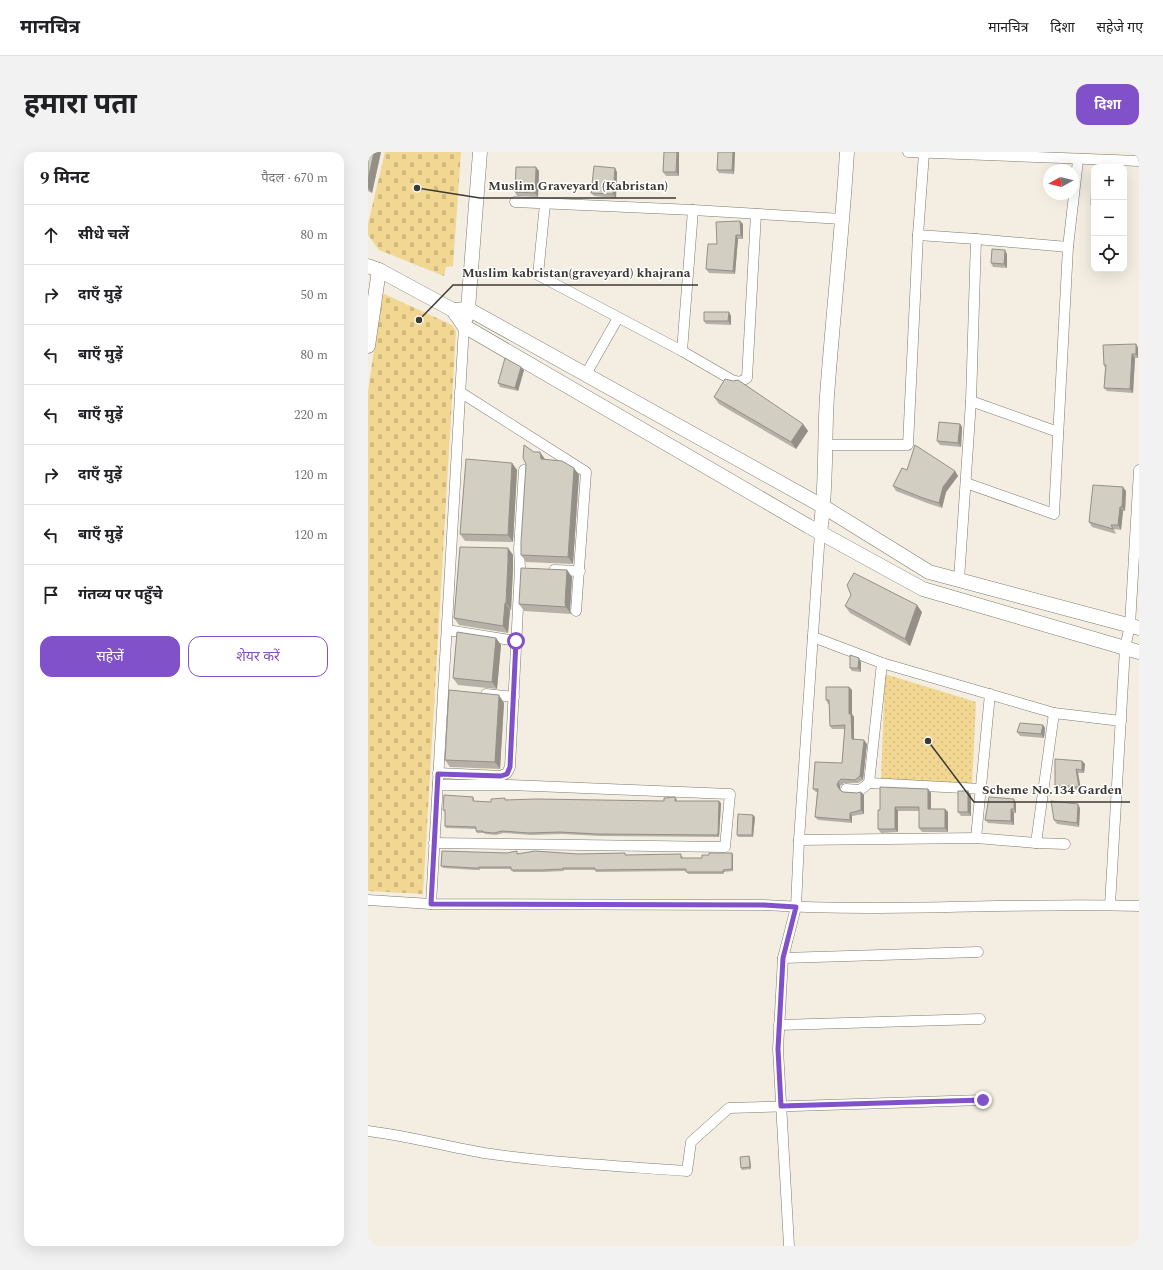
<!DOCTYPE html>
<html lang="hi">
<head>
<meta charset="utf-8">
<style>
	:root { --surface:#fff; --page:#f2f2f2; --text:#202124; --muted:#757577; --line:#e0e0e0; --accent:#8151ca }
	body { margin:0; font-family:Spectral,"Noto Sans Devanagari",serif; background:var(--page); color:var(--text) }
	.controls { position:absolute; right:12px; top:12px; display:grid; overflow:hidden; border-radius:8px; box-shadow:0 4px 16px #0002 }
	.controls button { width:36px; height:36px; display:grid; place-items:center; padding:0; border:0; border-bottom:1px solid var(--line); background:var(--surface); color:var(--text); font:20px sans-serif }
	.compass { position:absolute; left:675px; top:12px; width:36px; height:36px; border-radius:50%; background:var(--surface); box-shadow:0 4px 16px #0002; rotate:262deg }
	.stop { position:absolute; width:12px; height:12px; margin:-9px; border:3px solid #8151ca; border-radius:50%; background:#fff }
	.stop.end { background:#8151ca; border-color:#fff; box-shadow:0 1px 4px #0008 }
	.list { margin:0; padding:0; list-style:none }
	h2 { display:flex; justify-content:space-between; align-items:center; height:52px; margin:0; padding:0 16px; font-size:17px }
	h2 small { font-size:13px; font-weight:400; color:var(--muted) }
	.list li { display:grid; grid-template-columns:26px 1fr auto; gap:12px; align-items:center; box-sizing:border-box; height:60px; padding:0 16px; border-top:1px solid var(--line) }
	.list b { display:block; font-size:15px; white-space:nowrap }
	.list em { font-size:13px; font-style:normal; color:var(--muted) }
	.actions { display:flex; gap:8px; padding:12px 16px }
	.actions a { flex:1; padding:9px 0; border:1px solid var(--accent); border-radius:12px; text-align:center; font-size:14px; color:var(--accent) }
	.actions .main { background:var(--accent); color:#fff }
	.icon { flex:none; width:22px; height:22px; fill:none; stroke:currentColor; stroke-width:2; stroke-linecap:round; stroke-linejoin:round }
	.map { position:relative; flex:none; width:771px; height:1094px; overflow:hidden; border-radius:12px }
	header { display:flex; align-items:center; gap:24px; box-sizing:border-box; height:56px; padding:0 20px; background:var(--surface); border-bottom:1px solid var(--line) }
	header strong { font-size:19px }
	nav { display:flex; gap:22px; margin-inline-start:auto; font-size:14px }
	.intro { display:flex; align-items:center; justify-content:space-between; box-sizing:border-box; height:96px; padding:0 24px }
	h1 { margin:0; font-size:28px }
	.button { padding:10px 18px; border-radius:12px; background:var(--accent); color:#fff; font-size:14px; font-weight:700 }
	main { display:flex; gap:24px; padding:0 24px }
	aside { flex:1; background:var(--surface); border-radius:12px; box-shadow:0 4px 16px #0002 }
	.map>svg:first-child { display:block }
	.cemetery { fill:url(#cemetery-stones) }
	.park { fill:url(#park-dots) }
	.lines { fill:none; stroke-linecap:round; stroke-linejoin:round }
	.street-casing { stroke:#7e7a6f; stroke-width:11 }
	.secondary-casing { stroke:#7e7a6f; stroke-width:15 }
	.street { stroke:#fff; stroke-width:10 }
	.secondary { stroke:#fff; stroke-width:14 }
	.wall { fill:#b5b1a7 }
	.shaded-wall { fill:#949088 }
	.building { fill:#d3cec2; stroke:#949088 }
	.route { stroke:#8151ca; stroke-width:5 }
	.leader { fill:none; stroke:#3c3a35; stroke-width:1.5 }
	.callout-dot { fill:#3c3a35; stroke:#fff; stroke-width:1.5 }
	.callout-label { font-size:13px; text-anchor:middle; font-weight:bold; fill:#3c3a35; stroke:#fff; stroke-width:3; stroke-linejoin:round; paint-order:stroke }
</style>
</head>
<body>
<header>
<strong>मानचित्र</strong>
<nav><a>मानचित्र</a><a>दिशा</a><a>सहेजे गए</a></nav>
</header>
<div class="intro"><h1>हमारा पता</h1><a class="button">दिशा</a></div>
<main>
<aside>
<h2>9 मिनट<small>पैदल · 670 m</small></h2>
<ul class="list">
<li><svg class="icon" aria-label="ahead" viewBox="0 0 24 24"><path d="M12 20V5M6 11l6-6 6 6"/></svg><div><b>सीधे चलें</b></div><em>80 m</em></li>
<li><svg class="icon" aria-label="right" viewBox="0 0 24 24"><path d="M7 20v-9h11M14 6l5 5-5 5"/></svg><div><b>दाएँ मुड़ें</b></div><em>50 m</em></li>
<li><svg class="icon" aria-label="left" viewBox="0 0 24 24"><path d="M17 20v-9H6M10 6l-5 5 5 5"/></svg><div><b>बाएँ मुड़ें</b></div><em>80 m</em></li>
<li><svg class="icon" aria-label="left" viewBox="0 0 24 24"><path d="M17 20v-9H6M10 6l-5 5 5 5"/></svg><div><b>बाएँ मुड़ें</b></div><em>220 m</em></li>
<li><svg class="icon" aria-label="right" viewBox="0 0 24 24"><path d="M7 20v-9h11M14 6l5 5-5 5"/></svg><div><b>दाएँ मुड़ें</b></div><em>120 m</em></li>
<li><svg class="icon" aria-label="left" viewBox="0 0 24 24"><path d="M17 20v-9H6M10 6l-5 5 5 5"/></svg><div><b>बाएँ मुड़ें</b></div><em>120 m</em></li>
<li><svg class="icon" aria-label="arrive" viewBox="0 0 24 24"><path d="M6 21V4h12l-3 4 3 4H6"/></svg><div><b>गंतव्य पर पहुँचे</b></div></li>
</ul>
<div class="actions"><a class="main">सहेजें</a><a>शेयर करें</a></div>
</aside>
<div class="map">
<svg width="771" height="1094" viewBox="0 0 771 1094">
	<defs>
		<pattern id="cemetery-stones" width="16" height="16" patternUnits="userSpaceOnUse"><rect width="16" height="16" fill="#f2d792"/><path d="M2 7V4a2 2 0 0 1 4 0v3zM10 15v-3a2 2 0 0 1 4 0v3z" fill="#d0b97e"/></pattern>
		<pattern id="park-dots" width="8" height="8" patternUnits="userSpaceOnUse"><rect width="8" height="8" fill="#f2d792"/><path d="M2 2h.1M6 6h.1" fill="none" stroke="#d0b97e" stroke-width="1.8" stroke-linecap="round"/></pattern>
	</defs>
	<rect width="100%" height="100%" fill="#f3eee1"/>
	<g class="cemetery">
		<path d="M17 0H93L85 114 78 115 76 124 11 98 0 83V72Z"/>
		<path d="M14 141 84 173 88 179 55 742 0 739V240Z"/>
	</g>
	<path class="park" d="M517 522 608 550 604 634 513 628Z"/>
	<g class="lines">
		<defs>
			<g id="street">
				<path d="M540 0 771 9"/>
				<path d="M147 50 325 58 474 67"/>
				<path d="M177 52 170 123 314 199 325 58"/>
				<path d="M550 83 608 87"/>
				<path d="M314 199 364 228 372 230 379 226 388 62"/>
				<path d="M218 222 250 166"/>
				<path d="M92 240 218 320 208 459"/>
				<path d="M603 249 690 280"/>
				<path d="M457 293H540L550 83 556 1"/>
				<path d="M598 331 686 362 700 95"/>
				<path d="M186 418 212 419"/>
				<path d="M591 428 603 249 608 87 700 95 710 8"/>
				<path d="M79 478 148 489"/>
				<path d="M445 485 514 511 686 561"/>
				<path d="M118 542 146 545"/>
				<path d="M70 621 133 624 139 621 142 615 152 416 151 397 156 318"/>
				<path d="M501 631 514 511"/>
				<path d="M478 637 492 638 501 631 613 637"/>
				<path d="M608 686 622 542"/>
				<path d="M431 688 608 686 668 691 697 692"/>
				<path d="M66 691 357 695 362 642 142 633H70"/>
				<path d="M668 691 686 561 753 569"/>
				<path d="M0 748 63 752 396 753C521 761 646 750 771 754"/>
				<path d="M63 752 96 174"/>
				<path d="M742 753 757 496 762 473 771 318"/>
				<path d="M415 806 610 800"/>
				<path d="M411 873 612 867"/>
				<path d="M0 979C39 984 77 994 116 1001 183 1011 251 1014 319 1019L323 990 361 956 615 948"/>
				<path d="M421 1094 410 897 415 806 428 755 431 688 452 380"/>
			</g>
			<g id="secondary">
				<path d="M0 114 11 118 85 158 96 174 440 374 555 437 771 500"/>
				<path d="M85 158 100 157 456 355 561 420 771 476"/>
				<path d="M98 166 100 157 112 0"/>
				<path d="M0 194 11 118"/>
				<path d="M452 380C459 335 456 290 459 244 465 163 474 82 479 0"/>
			</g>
		</defs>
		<use href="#street" class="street-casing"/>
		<use href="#secondary" class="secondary-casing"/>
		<use href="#street" class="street"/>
		<use href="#secondary" class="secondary"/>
	</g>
	<g class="wall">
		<path d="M0 0H13L4 41 0 39Z"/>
		<path d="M296 0 311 24H298L295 20Z"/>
		<path d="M350 0H367L366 22 351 21 349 18Z"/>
		<path d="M171 19 170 45 149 44 147 40Z"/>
		<path d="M249 20 248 46 226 44 223 41Z"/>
		<path d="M372 69 375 72V87H370L367 122 341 121 338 117 349 92Z"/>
		<path d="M639 102V116L625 115 623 111Z"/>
		<path d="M361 160 363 164V173L338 172 336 169Z"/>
		<path d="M768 192 770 196V206H767L765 241 739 239 736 236 737 216 736 213Z"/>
		<path d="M156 218 150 239 132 235 130 231Z"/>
		<path d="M346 245 435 272 440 279 428 297 351 252Z"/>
		<path d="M592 272 594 275 593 295 572 293 569 289Z"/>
		<path d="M177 307 211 323 205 412 158 410 153 403Z"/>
		<path d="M144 311 149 318 145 390 97 389 92 382Z"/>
		<path d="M539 318 587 319 590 324 578 340 574 356 559 351 528 339 525 334Z"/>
		<path d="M758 339 757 359H755L753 378 746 377 748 382 724 375 721 370Z"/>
		<path d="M140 396 145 403V416L143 458H142L140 481 91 473 86 466Z"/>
		<path d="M199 418 204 425 202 459 203 462 156 459 151 452Z"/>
		<path d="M477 454 554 460 542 494 482 461Z"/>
		<path d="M128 486 133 493 129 537 90 533 85 526Z"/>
		<path d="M493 510V520L484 519 482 516Z"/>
		<path d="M481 535 484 538V562L486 565V587L499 592 495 628 490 631H476L472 634V639L475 640 489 641 493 640 496 643V662L484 664V671L450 668 447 665 449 640H448L445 637 474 611 477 577H464L462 574 461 552H460L458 548Z"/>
		<path d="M136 551 132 617 82 615 77 608Z"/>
		<path d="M675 573 677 576 676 586 652 584 649 580Z"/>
		<path d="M714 609 717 612 716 621H710L713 638 690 636 687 633Z"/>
		<path d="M560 637 563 641V657H577L580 660V680H554L551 676V659H530V680L513 681 510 677 512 658Z"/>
		<path d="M603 643V664H593L590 660Z"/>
		<path d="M105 645 106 647V649L123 650 138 648 296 649 307 645 309 647V649L353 651 351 685 232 684 194 682 163 683 136 681 128 683 117 682 116 681H109L108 679V677L78 676 77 674V660L75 658Z"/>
		<path d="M648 651V661H646V673L620 671 617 668Z"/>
		<path d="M712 656 711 675 689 672 686 668Z"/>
		<path d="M387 665 385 685H370L369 683Z"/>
		<path d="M139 701H150V702H210L314 704 315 706H334L365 703V719L356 720V722H320L318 719H313L228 720 227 718H196V719L175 720H145L143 717H112V718H107L75 716 73 714Z"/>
		<path d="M381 1004 382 1006 383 1017 374 1018 373 1016Z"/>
	</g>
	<g class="shaded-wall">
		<path d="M6 0H13L4 41 0 36V28Z"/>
		<path d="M309 0H311V24L308 20Z"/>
		<path d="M365 0H367L366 22 364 18Z"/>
		<path d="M168 15 171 19 170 45 167 41Z"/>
		<path d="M247 16 249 20 248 46 245 42Z"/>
		<path d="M372 69 375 72V87L373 83Z"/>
		<path d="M368 83 370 87 367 122 365 119Z"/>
		<path d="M637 98 639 102V116L636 112Z"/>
		<path d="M361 160 363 164V173L360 169Z"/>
		<path d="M768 192 770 196V206L768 202Z"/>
		<path d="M764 202 767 206 765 241 762 237Z"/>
		<path d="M153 215 156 218 150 239 147 236Z"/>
		<path d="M435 272 440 279 428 297 423 290Z"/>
		<path d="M592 272 594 275 593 295 590 291Z"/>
		<path d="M172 300 177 307H173Z"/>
		<path d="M144 311 149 318 145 390 140 383Z"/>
		<path d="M206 316 211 323 205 412 200 405Z"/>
		<path d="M587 319 590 324 578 340 574 356 571 351 575 335Z"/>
		<path d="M755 335 758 339 757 359 754 355Z"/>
		<path d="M752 355 755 359 753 378 750 373Z"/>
		<path d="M140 396 145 403V416L143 458 138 451Z"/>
		<path d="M199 418 204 425 202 459 203 462 198 455 197 451Z"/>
		<path d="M137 451 142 458 140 481 135 474Z"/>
		<path d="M549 453 554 460 542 494 537 487Z"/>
		<path d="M128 486 133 493 129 537 124 530Z"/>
		<path d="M491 506 493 510V520L490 516Z"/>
		<path d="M481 535 484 538V562L486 565V590L484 587 481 562Z"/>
		<path d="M131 543 136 551 132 617 127 610Z"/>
		<path d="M675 573 677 576 676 586 673 582Z"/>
		<path d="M496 588 499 592 495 628 492 624Z"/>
		<path d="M714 609 717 612 716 621 714 618Z"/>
		<path d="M708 617 710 621 713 638 711 635Z"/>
		<path d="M470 630 472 634V637L474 642 469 633Z"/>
		<path d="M560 637 563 641V660L560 657Z"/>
		<path d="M600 639 603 643V664L600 660Z"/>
		<path d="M493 640 496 643V662L493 658Z"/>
		<path d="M646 647 648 651V661L646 657Z"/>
		<path d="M351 649 353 651 351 685 350 683Z"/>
		<path d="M710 652 712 656 711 675 709 671Z"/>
		<path d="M527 655 530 659V680L527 677Z"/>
		<path d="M577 657 580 660V680L577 676Z"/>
		<path d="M643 657 646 661V673L643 669Z"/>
		<path d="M482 661 484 664V671L482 668Z"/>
		<path d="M385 663 387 665 385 685 384 683Z"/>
		<path d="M364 701 365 703V719L364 717Z"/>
		<path d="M381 1004 382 1006 383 1017 382 1015Z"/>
	</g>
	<g class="building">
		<path d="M0 0H6L0 28Z"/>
		<path d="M296 0H309L308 20H295Z"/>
		<path d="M350 0H365L364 18H349Z"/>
		<path d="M226 14 247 16 245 42 223 41Z"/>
		<path d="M148 15H168L167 41 147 40Z"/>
		<path d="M724 24H726V53H723Z"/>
		<path d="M372 69 373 83H368L365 119 338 117 340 92H349L348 70Z"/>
		<path d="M624 97 637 98 636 112 623 111Z"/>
		<path d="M336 160H361L360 169H336Z"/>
		<path d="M768 192V202H764L762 237 736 236 738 213H736L735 193Z"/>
		<path d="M137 206 153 215 147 236 130 231Z"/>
		<path d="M357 227 365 229 370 228 435 272 423 290 346 245Z"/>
		<path d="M571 270 592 272 590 291 569 289Z"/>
		<path d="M156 293 166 300H172L173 307 194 309 206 316 200 405 153 403V390L158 312 155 306Z"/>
		<path d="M547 293 587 319 575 335 571 351 555 346 525 334 534 316 539 318Z"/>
		<path d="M98 307 144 311 140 383 92 382Z"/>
		<path d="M725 333 755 335 754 355H752L750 373H743L745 377 721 370Z"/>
		<path d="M92 395 140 396V409L138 451H137L135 474 86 466Z"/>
		<path d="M153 416 199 418 197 451 198 455 151 452Z"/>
		<path d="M486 421 549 453 537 487 477 454 483 443 479 433Z"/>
		<path d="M89 480 128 486 124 530 85 526Z"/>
		<path d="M482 503 491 506 490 516H482Z"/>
		<path d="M458 535H481V562H483L484 587 496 588 492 624 487 628 473 627 470 630 469 633 472 638 475 640 489 641 493 640V658L482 661V668L447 665 450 637H445L447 610 474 611 477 573 462 574 461 548H458Z"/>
		<path d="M81 538 131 543 127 610 77 608Z"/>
		<path d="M652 571 675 573 673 582 649 580Z"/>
		<path d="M687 607 714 609V618L708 617 711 635 687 633Z"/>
		<path d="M512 635 560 637V657H577V676H551V655H527V677H510V658H512Z"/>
		<rect x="590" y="639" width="10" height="21"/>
		<path d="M76 643 105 645V649L123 650V647L137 646V648L168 647 296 649V646L307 645V649H351L350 683 230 682 192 680 161 681 134 679 126 681 115 680V679H108V675L77 674V658H75Z"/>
		<path d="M621 645 646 647V657H643V669L617 668Z"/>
		<path d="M683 649 710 652 709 671 686 668Z"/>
		<path d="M370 662 385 663 384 683H369Z"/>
		<path d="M74 699 139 701 149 699V702L167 699 210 702 257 701V703L313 702V706H334V703H341V701H364V717L355 718V720H318V717H312L227 718V716H195V717L173 718H143V715H111V716H106L73 714Z"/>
		<path d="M381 1004 382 1015 373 1016 372 1005Z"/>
	</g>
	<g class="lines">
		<path class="route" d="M148 489 142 615 139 622 133 624 70 622 63 752 396 753 428 755 415 806 410 897 413 954 615 948"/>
	</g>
	<path class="leader" d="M49 36L112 46H308M51 168L85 133H330M560 589L606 650H762"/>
	<g class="callout-dot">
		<circle cx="49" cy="36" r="4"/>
		<circle cx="51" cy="168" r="4"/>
		<circle cx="560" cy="589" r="4"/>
	</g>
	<g class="callout-label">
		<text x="210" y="38">Muslim Graveyard (Kabristan)</text>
		<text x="208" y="125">Muslim kabristan(graveyard) khajrana</text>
		<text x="684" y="642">Scheme No.134 Garden</text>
	</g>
</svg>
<div class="controls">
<button>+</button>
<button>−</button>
<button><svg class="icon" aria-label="locate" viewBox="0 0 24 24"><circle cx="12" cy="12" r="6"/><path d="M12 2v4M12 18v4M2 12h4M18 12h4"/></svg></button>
</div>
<svg class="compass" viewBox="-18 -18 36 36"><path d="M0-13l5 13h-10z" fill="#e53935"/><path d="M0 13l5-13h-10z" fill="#757577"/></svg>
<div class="stop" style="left:148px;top:489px"></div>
<div class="stop end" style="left:615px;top:948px"></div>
</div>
</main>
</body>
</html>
